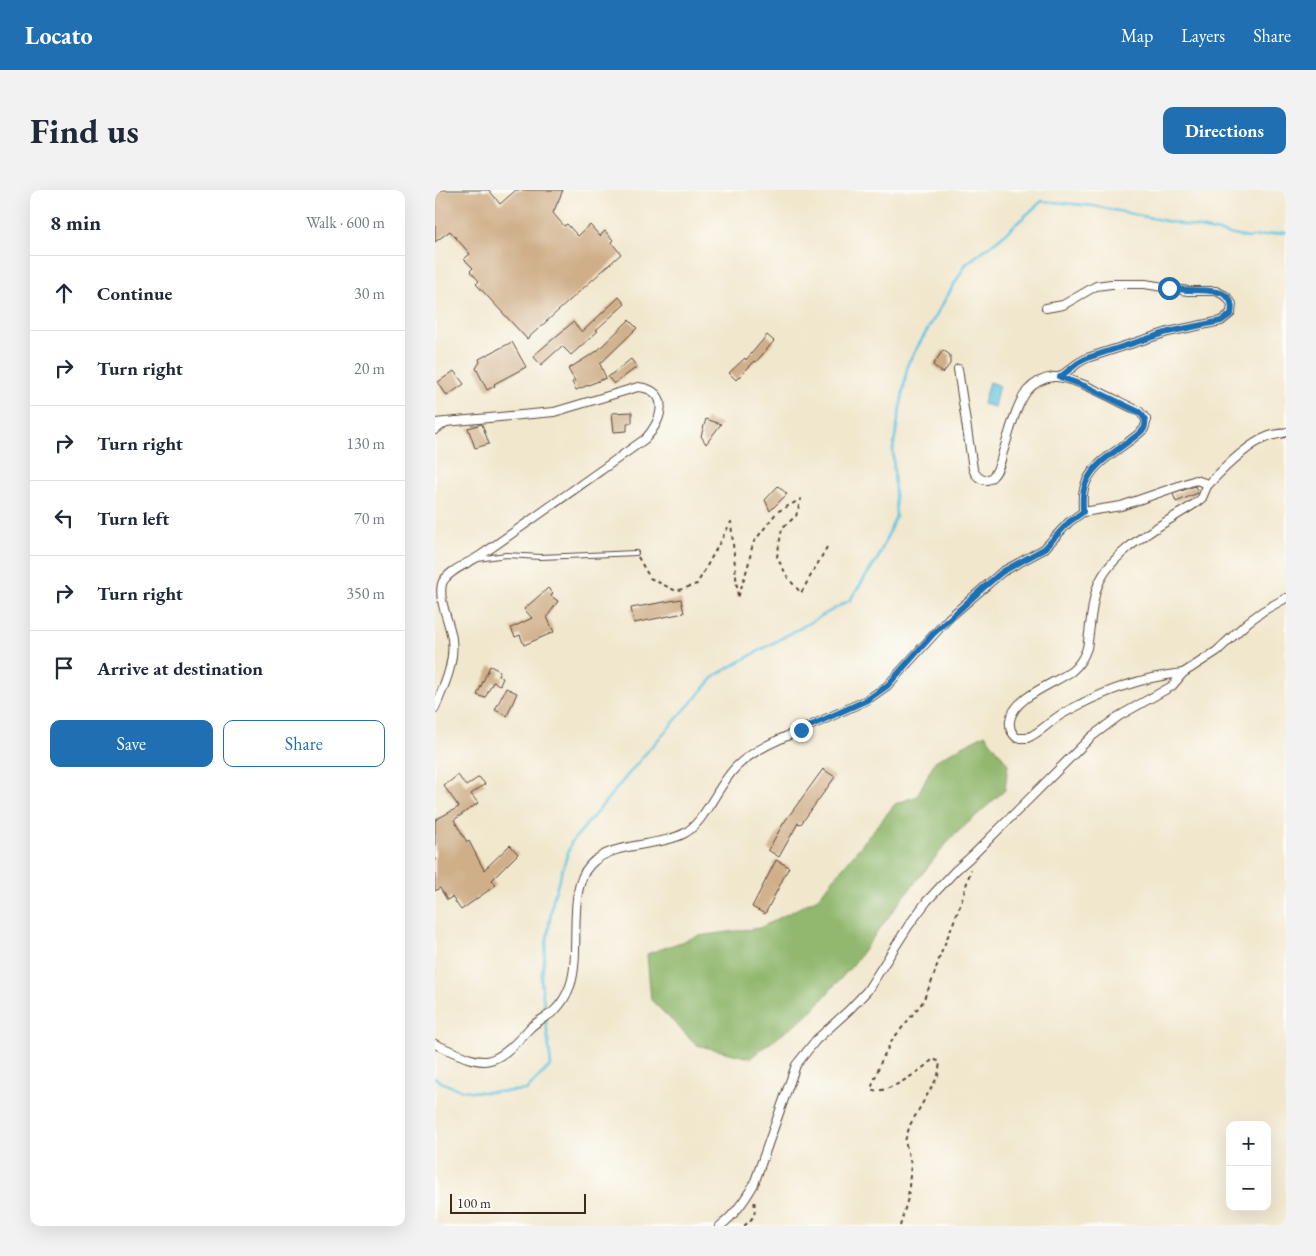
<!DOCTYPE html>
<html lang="en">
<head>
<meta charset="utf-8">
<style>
	:root { --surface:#fff; --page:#f2f2f3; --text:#1f2937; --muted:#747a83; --line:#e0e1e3; --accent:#1f6fb2 }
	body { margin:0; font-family:"EB Garamond",serif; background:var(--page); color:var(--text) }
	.controls { position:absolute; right:15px; bottom:15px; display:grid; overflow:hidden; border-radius:10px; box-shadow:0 5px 20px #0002 }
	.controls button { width:45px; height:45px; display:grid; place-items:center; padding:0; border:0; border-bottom:1px solid var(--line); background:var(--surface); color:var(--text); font:25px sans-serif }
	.scale { position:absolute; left:15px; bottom:12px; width:136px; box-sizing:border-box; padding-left:5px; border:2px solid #3b2a1e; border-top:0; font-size:14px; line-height:18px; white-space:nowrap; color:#3b2a1e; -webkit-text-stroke:4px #fdfcf7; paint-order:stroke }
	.stop { position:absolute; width:15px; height:15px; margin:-11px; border:4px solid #1f6fb2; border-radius:50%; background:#fff }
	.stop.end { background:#1f6fb2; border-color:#fff; box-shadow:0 1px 5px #0008 }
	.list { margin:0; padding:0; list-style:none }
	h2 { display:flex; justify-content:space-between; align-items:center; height:65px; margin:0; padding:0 20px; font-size:21px }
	h2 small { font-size:16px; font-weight:400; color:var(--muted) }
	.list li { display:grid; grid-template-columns:32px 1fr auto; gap:15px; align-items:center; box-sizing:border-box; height:75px; padding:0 20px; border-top:1px solid var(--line) }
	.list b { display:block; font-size:19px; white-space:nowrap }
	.list em { font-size:16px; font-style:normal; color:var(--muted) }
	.actions { display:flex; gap:10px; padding:15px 20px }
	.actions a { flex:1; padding:11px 0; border:1px solid var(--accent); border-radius:10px; text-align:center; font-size:18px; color:var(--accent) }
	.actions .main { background:var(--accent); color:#fff }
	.icon { flex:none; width:28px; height:28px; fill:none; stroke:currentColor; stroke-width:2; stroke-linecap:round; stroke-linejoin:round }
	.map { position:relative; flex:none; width:851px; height:1036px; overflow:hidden; border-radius:10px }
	header { display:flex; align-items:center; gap:30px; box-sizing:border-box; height:70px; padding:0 25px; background:var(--accent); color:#fff }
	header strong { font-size:24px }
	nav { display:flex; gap:28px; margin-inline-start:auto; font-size:18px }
	.intro { display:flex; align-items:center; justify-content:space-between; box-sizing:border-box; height:120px; padding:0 30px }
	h1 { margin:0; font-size:35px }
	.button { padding:12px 22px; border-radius:10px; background:var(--accent); color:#fff; font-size:18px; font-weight:700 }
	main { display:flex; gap:30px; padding:0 30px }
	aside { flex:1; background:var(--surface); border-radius:10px; box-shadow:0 5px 20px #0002 }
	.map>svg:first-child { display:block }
	.forest { fill:#91b86e; stroke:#667146 }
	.water { fill:#63c4e1; stroke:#4f7780 }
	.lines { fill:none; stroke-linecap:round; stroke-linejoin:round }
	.stream { stroke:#63c4e1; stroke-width:2.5 }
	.building { fill:#cfae88 }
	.service-casing { stroke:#564638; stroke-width:6 }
	.minor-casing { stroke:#564638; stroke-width:10 }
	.path { stroke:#564638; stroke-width:2; stroke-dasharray:4 4; stroke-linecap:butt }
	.service { stroke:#fff; stroke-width:4 }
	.minor { stroke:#fff; stroke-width:8 }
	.route { stroke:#1f6fb2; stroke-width:6 }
</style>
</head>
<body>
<header>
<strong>Locato</strong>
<nav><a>Map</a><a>Layers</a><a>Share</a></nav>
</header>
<div class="intro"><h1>Find us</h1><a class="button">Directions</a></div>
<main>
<aside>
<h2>8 min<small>Walk · 600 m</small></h2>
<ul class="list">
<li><svg class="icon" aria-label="ahead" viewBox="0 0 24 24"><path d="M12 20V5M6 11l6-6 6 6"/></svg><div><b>Continue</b></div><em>30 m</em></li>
<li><svg class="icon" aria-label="right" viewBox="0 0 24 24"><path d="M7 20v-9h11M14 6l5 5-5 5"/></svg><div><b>Turn right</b></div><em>20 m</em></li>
<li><svg class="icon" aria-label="right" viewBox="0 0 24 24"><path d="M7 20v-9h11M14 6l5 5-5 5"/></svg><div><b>Turn right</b></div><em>130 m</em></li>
<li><svg class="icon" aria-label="left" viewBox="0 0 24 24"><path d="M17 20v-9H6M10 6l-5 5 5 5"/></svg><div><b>Turn left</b></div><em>70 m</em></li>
<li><svg class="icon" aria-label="right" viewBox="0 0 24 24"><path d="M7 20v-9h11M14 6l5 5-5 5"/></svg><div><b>Turn right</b></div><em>350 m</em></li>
<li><svg class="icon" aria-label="arrive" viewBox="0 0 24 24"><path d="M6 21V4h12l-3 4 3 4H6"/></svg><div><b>Arrive at destination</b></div></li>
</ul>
<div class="actions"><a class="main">Save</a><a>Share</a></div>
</aside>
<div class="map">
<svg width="851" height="1036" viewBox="0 0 851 1036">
	<rect width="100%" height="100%" fill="#fdfcf7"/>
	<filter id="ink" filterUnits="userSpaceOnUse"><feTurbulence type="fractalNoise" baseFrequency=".02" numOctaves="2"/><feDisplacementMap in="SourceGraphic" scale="10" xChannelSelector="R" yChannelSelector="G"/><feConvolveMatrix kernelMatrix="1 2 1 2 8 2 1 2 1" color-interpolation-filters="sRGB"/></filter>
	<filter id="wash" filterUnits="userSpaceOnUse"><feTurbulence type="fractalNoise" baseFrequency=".0096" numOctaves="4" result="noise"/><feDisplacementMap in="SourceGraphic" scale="20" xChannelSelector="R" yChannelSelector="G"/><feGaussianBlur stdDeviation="1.12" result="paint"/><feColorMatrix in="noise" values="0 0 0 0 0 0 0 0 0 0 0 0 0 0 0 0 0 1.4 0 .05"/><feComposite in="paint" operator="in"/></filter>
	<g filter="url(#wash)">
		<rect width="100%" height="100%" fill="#f1e7cd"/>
		<path class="forest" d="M550 544 573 574 570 600 516 648 463 714 417 776 373 825 315 868 262 855 216 810 212 764 263 746 325 738 383 708 460 614 482 606 500 571Z"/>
		<path class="water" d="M554 192 564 195 559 217 548 214Z"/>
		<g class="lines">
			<path class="stream" d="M0 888C26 907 60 902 91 900L116 875 106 790 118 709 136 653 211 563 281 485 415 410 443 368 461 326 458 259 473 173 531 74 565 48 607 11 659 16 813 48 851 42"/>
		</g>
		<g id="blocks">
			<g class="building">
				<path d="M0 0H54L65 14 81 0H128L118 23 129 36 132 34 143 46 155 35 165 46 170 41 178 50 176 52 186 64 92 149 41 94 44 91 35 81 38 78 29 69 35 64 15 41 0 52Z"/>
				<path d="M184 107 190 114 161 140 163 141 136 165 127 156 106 175 98 166 138 132 147 142Z"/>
				<path d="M194 130 202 138 165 174 171 188 141 200 137 192 140 191 133 179 162 161Z"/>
				<path d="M332 145 339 151 321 172 320 171 301 190 294 183 310 168 311 170Z"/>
				<path d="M77 152 91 177 59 194 60 196 52 200 41 178 45 172 44 169Z"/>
				<path d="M508 160 515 165V174L508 183 498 175Z"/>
				<path d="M196 169 202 177 179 194 173 187Z"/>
				<path d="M19 181 29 194 12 206 3 192Z"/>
				<path d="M197 222V233H192V241L179 242 177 223Z"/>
				<path d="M271 229 286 234 271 254 266 246Z"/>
				<path d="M47 234 54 254 40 258 33 238Z"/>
				<path d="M343 296 352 304 335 321 330 310Z"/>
				<path d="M760 296 763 303 741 312 738 304Z"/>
				<path d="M113 398 118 403 116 406 123 411 112 427 119 442 89 455 85 445 80 447 76 438 97 428 89 419Z"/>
				<path d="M246 409 249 423 199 433 196 418Z"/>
				<path d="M55 476 65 481 63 486 68 488 65 495 58 492 50 508 42 505Z"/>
				<path d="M71 498 82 503 72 526 60 520Z"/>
				<path d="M388 579 400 587 366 634 363 633 344 667 333 660 348 634Z"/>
				<path d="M23 585 31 596 44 587 50 594 36 604 43 613 19 630 32 652 34 651 49 680 75 655 83 664 57 690 61 695 26 720 17 707 12 710 5 698 0 701V630L24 617 9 596Z"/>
				<path d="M341 670 354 677 330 724 317 717Z"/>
			</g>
		</g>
	</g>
	<g filter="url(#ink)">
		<use href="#blocks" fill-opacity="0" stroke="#564638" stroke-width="1"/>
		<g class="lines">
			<defs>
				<path id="service" d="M43 369 71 365 106 367 201 363"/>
				<g id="minor">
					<path d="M611 118 628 115 661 96 676 94H710L753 101H781L791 106 797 114 796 123 786 131 733 142 652 168 643 173 625 187"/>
					<path d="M523 179 538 279C541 287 550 295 558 286 564 280 566 270 568 262 575 242 580 217 592 201 599 193 609 188 619 187 637 185 685 213 704 221L711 229V233L709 239C690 258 655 271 649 299 647 306 648 315 648 322"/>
					<path d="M0 233 119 222 203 197C237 200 227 232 210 249 155 288 101 327 46 365 36 372 10 382 7 394 3 411 15 432 17 449 20 474 9 496 0 518"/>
					<path d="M0 240 11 232"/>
					<path d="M772 296C786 281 813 254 832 247 838 244 845 245 851 242"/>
					<path d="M0 854C49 876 55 882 94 839 102 830 114 827 121 819 127 813 132 804 135 796 147 763 131 700 155 675 177 651 222 658 250 643 271 631 284 592 303 575 320 559 345 549 366 540 388 530 410 520 432 510L452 496 514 428 567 382 609 359 634 332 648 322 686 316 761 290 770 293 772 296 767 308 761 313C728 335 672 361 661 401 656 419 655 440 652 458 649 467 644 475 637 481 619 494 578 507 575 531 574 539 577 544 582 548H592C605 543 615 531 627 524 664 503 706 487 748 483"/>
					<path d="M285 1036C300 1025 310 1010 319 994L361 875 381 850 414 820 432 801 474 735 492 711 520 681 539 664 656 547 684 526 737 496 748 483 782 461 813 432 828 421 851 408"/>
				</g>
			</defs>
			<use href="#service" class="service-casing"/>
			<use href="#minor" class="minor-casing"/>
			<g class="path">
				<path d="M203 367 215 388 241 401 262 394 296 332 303 408 313 376 318 353 342 322 366 309 361 326 347 338 342 367 353 388 366 403 392 357"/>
				<path d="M309 1036C320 1027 321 1024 319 1010"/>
				<path d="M465 1036 473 1008 476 974 470 951 475 935 503 886 505 872 498 869C488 879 450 907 436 899L447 869 458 849 487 813 497 791 505 766 525 716 536 679"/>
			</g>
			<use href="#service" class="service"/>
			<use href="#minor" class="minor"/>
		</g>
	</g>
	<g class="lines" filter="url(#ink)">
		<path class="route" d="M366 540 432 510 452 496 499 443 548 398 567 382 609 359 634 332 648 322C648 315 647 307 649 299 655 271 690 258 709 239 712 231 710 227 704 222L650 196 625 187 643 173 652 168 733 142 786 131 796 124C802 97 771 101 755 100 748 100 741 99 734 98"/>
	</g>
</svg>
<div class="controls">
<button>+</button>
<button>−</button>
</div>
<div class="scale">100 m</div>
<div class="stop" style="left:734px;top:98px"></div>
<div class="stop end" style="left:366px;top:540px"></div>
</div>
</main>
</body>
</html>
